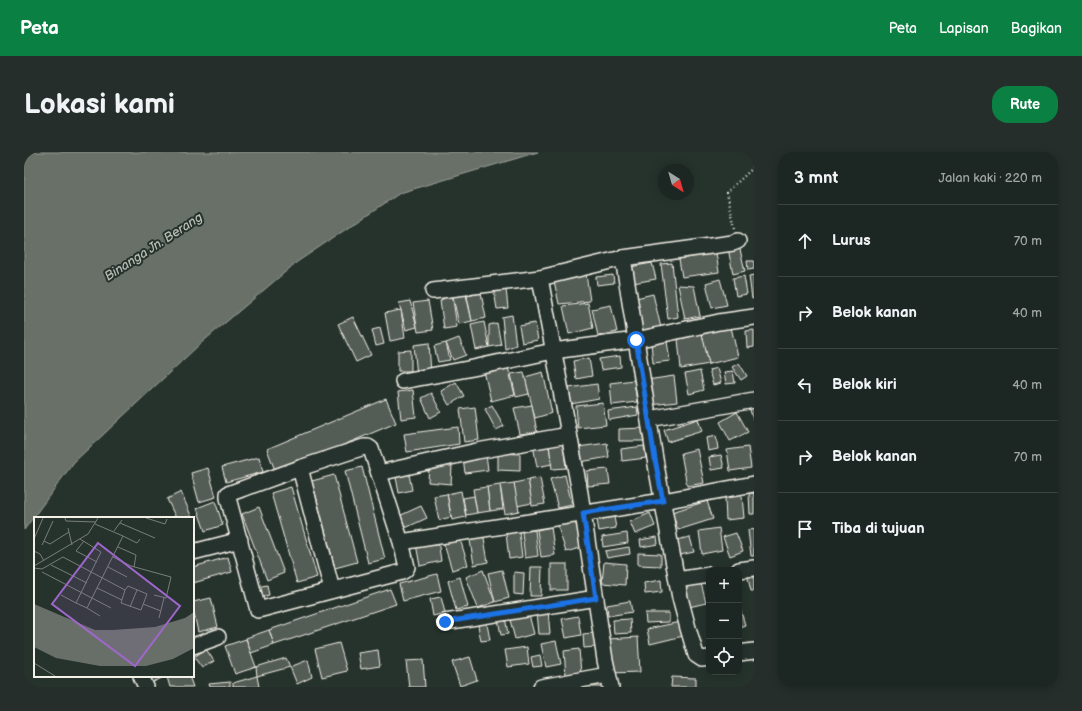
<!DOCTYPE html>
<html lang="id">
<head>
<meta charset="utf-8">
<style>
	:root { --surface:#1c2622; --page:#252e2a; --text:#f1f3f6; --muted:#a0a5a5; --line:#3a4340; --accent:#0b8043 }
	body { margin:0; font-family:"Balsamiq Sans",sans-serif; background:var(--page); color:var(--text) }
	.controls { position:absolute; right:12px; bottom:12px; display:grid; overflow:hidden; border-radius:8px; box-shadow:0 2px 10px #0003 }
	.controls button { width:36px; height:36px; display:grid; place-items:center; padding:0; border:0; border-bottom:1px solid var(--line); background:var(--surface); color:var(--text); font:20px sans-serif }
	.compass { position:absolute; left:634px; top:12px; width:36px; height:36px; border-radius:50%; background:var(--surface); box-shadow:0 2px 10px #0003; rotate:143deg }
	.stop { position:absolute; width:12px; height:12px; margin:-9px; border:3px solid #1a73e8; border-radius:50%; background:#fff }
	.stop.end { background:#1a73e8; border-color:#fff; box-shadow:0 1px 4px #0008 }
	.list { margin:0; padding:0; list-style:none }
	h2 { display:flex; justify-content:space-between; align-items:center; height:52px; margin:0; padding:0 16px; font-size:17px }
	h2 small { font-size:13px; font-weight:400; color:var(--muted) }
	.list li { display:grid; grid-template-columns:26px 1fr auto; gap:12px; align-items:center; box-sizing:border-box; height:72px; padding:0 16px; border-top:1px solid var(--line) }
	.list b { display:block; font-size:15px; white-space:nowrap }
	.list em { font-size:13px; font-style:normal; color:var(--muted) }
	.icon { flex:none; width:22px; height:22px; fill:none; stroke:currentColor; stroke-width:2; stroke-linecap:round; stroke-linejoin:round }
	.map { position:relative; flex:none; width:730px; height:535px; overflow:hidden; border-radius:16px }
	header { display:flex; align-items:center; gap:24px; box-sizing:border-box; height:56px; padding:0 20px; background:var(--accent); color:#fff }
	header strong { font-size:19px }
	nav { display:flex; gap:22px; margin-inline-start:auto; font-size:14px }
	.intro { display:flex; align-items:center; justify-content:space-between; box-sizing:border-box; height:96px; padding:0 24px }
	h1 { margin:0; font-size:28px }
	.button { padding:10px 18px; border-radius:16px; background:var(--accent); color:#fff; font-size:14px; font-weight:700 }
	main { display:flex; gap:24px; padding:0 24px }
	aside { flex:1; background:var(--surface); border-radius:16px; box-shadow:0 2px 10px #0003 }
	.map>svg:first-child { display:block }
	.water { fill:#676f68; stroke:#9fa39b }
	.building { fill:#525c55; stroke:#f4f1e8 }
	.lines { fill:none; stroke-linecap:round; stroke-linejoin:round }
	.minor-casing { stroke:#f4f1e8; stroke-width:18 }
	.path { stroke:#f4f1e8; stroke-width:2.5; stroke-dasharray:1 3; stroke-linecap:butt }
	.minor { stroke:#26332d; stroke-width:15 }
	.route { stroke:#1a73e8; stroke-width:5 }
	.labels { text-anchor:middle; stroke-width:4; stroke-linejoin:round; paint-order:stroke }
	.water-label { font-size:13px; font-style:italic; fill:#bcbdb5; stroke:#26332d }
	.inset-road { fill:none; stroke:#787f78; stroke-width:1 }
	.view { fill:#9f67cb; fill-opacity:0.15; stroke:#9f67cb; stroke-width:2 }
	.inset-edge { fill:none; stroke:#f4f1e8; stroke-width:2 }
</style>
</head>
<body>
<header>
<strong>Peta</strong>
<nav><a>Peta</a><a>Lapisan</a><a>Bagikan</a></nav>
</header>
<div class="intro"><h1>Lokasi kami</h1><a class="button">Rute</a></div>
<main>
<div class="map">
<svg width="730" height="535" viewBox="0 0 730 535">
	<rect width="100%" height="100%" fill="#26332d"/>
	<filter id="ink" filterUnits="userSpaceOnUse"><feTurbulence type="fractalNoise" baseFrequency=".025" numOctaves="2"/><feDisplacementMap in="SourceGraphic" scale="8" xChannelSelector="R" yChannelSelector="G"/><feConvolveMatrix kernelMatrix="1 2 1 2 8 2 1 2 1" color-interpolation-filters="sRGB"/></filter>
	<g filter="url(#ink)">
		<path class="water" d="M5 0H514L376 41 273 110 176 192 50 310 0 378V4Z"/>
		<g class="building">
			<path d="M715 93 721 119 709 122 704 96Z"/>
			<path d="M692 101 695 120 658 125 655 107Z"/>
			<path d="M723 109H730V117L724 118Z"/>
			<path d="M628 111 632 127 609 131 606 115Z"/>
			<path d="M648 111 654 165 644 167 637 112Z"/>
			<path d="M562 122 566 149 535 152 530 129Z"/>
			<path d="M589 123 590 131 573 133 572 125Z"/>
			<path d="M730 123V146L728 147 725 124Z"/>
			<path d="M720 124 723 142 712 144 709 126Z"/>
			<path d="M696 127 703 153 688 156 682 131Z"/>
			<path d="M654 133 670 134 676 164 661 167Z"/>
			<path d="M482 137 484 156 473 157 470 139Z"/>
			<path d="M441 138 448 169 435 172 428 141Z"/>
			<path d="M428 141 433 175 420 177 416 149Z"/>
			<path d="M457 141 462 166 448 169 443 144Z"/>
			<path d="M629 142 637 176 616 181 608 147Z"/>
			<path d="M386 149 393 175 382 178 375 151Z"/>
			<path d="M404 149 409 178 394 180 389 151Z"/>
			<path d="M564 151 569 176 545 182 539 154Z"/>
			<path d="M587 153 593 180 574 184 568 157Z"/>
			<path d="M377 158 381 186 366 189 361 161Z"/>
			<path d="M488 163 492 193 481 197 478 165Z"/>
			<path d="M329 165 347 203 332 210 314 172Z"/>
			<path d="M460 170 465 195 452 198 447 173Z"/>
			<path d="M473 171 477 193 465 195V173Z"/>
			<path d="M511 171 514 188 498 191 495 174Z"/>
			<path d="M707 175 714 205 685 212 678 182Z"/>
			<path d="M356 176 360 192 352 194 348 178Z"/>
			<path d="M730 178V195L723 196 722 179Z"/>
			<path d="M678 182 685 212 657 217 654 187Z"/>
			<path d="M435 186 442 203 429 208 422 191Z"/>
			<path d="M643 189 646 209 629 211 627 191Z"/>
			<path d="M405 191 407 223 393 224 390 193Z"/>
			<path d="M422 191 426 208 414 210 410 194Z"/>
			<path d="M387 198V219H374V199Z"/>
			<path d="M596 204 597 215 577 218 575 207Z"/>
			<path d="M565 206 568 224 552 227 549 209Z"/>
			<path d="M715 211 723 224 717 228 708 215Z"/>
			<path d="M484 215 491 243 467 249 460 219Z"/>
			<path d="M693 216 697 231 689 233 685 218Z"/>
			<path d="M676 219 680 238 665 242 661 222Z"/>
			<path d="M709 219 711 231 702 232 700 220Z"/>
			<path d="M500 220 505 242 492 245 487 222Z"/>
			<path d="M519 220 528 261 511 266 501 225Z"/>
			<path d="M650 224 653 250 626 253 623 228Z"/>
			<path d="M610 228 613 250 588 253 586 231Z"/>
			<path d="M432 230 440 244 425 253 417 239Z"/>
			<path d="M573 232 575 247 547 252 545 236Z"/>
			<path d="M389 238 392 265 377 267 374 240Z"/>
			<path d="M407 241 417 260 406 266 397 246Z"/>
			<path d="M362 247 372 271 252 321 243 297Z"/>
			<path d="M579 251 582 273 554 276 552 254Z"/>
			<path d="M468 253 480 274 472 278 461 257Z"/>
			<path d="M508 253 513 280 496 282 490 256Z"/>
			<path d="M730 253V270L725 255Z"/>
			<path d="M451 255 455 288 440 290 436 257Z"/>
			<path d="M613 255 614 263 585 268 584 259Z"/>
			<path d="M713 260 724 280 706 289 696 270Z"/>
			<path d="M674 267 678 279 644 290 640 278Z"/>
			<path d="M434 275 435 292 383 300 380 282Z"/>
			<path d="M620 276V289H595V277Z"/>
			<path d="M692 284 694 297 684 299 682 286Z"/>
			<path d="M524 289 528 312 513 315 509 293Z"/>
			<path d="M539 290 542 316 528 317 525 292Z"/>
			<path d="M583 291 585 305 556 310 554 295Z"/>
			<path d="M620 294 622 306 598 309 597 297Z"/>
			<path d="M724 295 727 316 706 319 703 298Z"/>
			<path d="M673 297 680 331 663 334 657 301Z"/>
			<path d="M474 301 496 302V319L474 318Z"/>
			<path d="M462 302 464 318 441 321 439 305Z"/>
			<path d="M697 303 700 316 687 318 685 305Z"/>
			<path d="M235 305 239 320 202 330 198 315Z"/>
			<path d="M405 312 428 314 427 332 404 330Z"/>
			<path d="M338 315 361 407 344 411 321 319Z"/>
			<path d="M184 316 192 345 175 350 167 321Z"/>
			<path d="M384 317 388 338 375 341 371 320Z"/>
			<path d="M584 317 586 332 564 334 563 319Z"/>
			<path d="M310 323 333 410 311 416 288 329Z"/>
			<path d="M541 323 548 353 534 356 526 327Z"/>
			<path d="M516 326 521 352 508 354 504 328Z"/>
			<path d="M504 328 508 351 493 354 490 331Z"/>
			<path d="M490 331 495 359 481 362 476 333Z"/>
			<path d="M476 333 479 357 466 359 463 335Z"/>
			<path d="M267 335 293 425 273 431 247 341Z"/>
			<path d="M463 335 466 359 453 361 449 337Z"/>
			<path d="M437 339 442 365 428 368 423 342Z"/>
			<path d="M157 340 168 366H152L143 347Z"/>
			<path d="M725 341H730V362H726Z"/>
			<path d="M423 342 427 365 415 368 410 344Z"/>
			<path d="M450 344 453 361 442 363 439 346Z"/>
			<path d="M718 344 720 366 702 368 701 346Z"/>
			<path d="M191 349 199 373 181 379 173 356Z"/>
			<path d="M683 349 689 367 654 378 648 360Z"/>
			<path d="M397 354 403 366 379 377 373 365Z"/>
			<path d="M235 355 260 421 243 428 218 362Z"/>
			<path d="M626 361 631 374 611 382 606 370Z"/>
			<path d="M590 365 592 376 575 379 573 368Z"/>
			<path d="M550 366 559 395 542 400 533 372Z"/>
			<path d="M527 375 531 403 517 405 513 378Z"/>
			<path d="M695 376 698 398 678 402 675 379Z"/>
			<path d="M730 377V404H727L724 378Z"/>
			<path d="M511 378 514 404 501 406 498 380Z"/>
			<path d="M495 379 498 405 485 407 482 381Z"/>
			<path d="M459 380 464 410 450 413 445 382Z"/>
			<path d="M603 381 604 391 579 395 578 385Z"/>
			<path d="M712 381 719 399 706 404 699 385Z"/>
			<path d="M633 385 634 392 617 395 616 388Z"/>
			<path d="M666 385 670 400 656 403 652 388Z"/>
			<path d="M436 387 444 413 428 418 420 392Z"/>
			<path d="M414 388 417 409 396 414 392 392Z"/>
			<path d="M605 395 606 402 583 406 581 399Z"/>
			<path d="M614 401 637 402V414L614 413Z"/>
			<path d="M204 405 208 420 169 431V415Z"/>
			<path d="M580 410 602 412 601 433 578 431Z"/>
			<rect x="527" y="412" width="16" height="26"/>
			<path d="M507 415H518L517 444H506Z"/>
			<path d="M459 418 471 450 454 456 442 425Z"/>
			<path d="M478 418 485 446 471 450 464 421Z"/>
			<path d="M490 420 500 421 499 443 490 442Z"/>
			<path d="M730 421V439H727L723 422Z"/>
			<path d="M413 422 417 439 379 449 375 432Z"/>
			<path d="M436 425 444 455 432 458 424 429Z"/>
			<path d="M676 427 682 451 665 455 659 431Z"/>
			<path d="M637 428 638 440 621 442 620 431Z"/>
			<path d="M243 433 245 443 236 445 233 435Z"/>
			<path d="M366 437 372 452 250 493 245 478Z"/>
			<path d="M417 445 421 461 409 464 406 447Z"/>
			<path d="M187 446 194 475 174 480 169 457V450Z"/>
			<path d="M606 449 608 460 584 464 583 453Z"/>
			<path d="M716 456 721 473 715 475V457Z"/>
			<path d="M524 458 526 482H515L513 459Z"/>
			<path d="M504 459 510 482 491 487 485 464Z"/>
			<path d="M621 461H645V470L622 471Z"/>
			<path d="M554 464 557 483 542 486 538 467Z"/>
			<path d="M481 465 484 482 477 483 474 467Z"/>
			<path d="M462 467 466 488 457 489 453 468Z"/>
			<path d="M606 467 607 481 590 482 589 468Z"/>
			<path d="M656 470 659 484 626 492 623 477Z"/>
			<path d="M245 478 250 493 227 501 222 486Z"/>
			<path d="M570 481 571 495 560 496 559 482Z"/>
			<path d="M614 485 616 520 586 521 585 487Z"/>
			<path d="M222 487 232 515 211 522 201 494Z"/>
			<path d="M532 489 537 512 522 515 517 492Z"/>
			<path d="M315 491 323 519 298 525 291 497Z"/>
			<path d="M503 495 505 512 484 515 481 498Z"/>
			<path d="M182 497 190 509 178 516 170 505Z"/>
			<path d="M555 497 557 522 542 523 540 499Z"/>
			<path d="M354 498 356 514 337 517 334 501Z"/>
			<path d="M516 503 518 514 509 515 507 505Z"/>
			<path d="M446 505 453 528 436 534 428 510Z"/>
			<path d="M262 506 266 515 233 524 232 515Z"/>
			<path d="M284 508 288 525 273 532 266 515Z"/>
			<path d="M399 508 401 535H385L382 509Z"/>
			<path d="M121 524H142L125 532Z"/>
			<path d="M147 524H165L169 535H146L143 525Z"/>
			<path d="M233 524 235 535H209V531Z"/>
			<path d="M648 525 672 526V535H647Z"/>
			<path d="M581 526 583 535H566L565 530Z"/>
			<path d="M206 530V535H186L185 532Z"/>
		</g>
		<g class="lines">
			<defs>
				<g id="minor">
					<path d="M599 106 709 91 714 89"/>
					<path d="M409 139 516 126"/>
					<path d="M379 229 449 216 529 199 612 188 695 170 730 165"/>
					<path d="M625 267 730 248"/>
					<path d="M276 316 308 438"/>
					<path d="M355 321 453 299 545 283"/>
					<path d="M377 390 347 297 344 295H340L276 316 204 342V346L234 458 378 420 381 418 383 415 377 390 639 349 730 332"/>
					<path d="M169 400 216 388"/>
					<path d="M715 418 730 416"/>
					<path d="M653 428 685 423"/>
					<path d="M421 470 572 446"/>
					<path d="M169 494 194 485"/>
					<path d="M715 501 730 499"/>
					<path d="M117 524 122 535"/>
					<path d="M517 535 584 523"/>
					<path d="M587 535 581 508 556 341 516 126 599 106 631 307 656 446 664 476 672 503 678 507 685 506"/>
				</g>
			</defs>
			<use href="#minor" class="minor-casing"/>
			<path class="path" d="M711 76 703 40 730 15"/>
			<use href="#minor" class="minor"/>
		</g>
	</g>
	<g class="lines" filter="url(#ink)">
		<path class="route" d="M421 470 572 446 559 361 639 349 631 307 612 188"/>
	</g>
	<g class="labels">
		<g class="water-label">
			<text transform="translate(129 94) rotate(-33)" y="5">Binanga Jn. Berang</text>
		</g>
	</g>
	<g transform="translate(10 365)">
		<rect width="160" height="160" fill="#26332d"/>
		<path d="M0 87 61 113H79L121 110 151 101 160 95V131L139 142 112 149H66L22 141 0 130Z" fill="#676f68"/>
		<path class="inset-road" d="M31 1 32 4 62 5M112 1 131 7 133 2M86 6 121 21M34 11 38 28M80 14 88 3M89 19 103 26 106 22M0 22 9 1M46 22 67 35 42 86 53 91 89 19 61 7M10 24 19 4M50 24 42 34 63 45M8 28 10 24 16 27 35 15M84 30 102 38 100 50M0 34 6 37 10 44M79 40 97 49 137 60 132 81 120 78M17 48 53 66M0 49 54 17 64 1M74 50 93 60M0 51 8 52 29 40 91 73 94 69 113 77 107 93 87 86 91 73M8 55 77 91M63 71 88 83M27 78 42 86M109 87 127 94M96 90 103 73M53 91 66 99M125 101 130 81M0 146 21 159"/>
		<path class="view" d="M64 26 146 89 101 149 18 87Z"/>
		<rect width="160" height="160" class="inset-edge"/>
	</g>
</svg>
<div class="controls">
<button>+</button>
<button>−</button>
<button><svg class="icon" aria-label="locate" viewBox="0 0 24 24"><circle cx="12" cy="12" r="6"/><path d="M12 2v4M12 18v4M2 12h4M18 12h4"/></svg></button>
</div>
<svg class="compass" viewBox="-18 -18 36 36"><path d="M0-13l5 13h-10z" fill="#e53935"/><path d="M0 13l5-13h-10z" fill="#a0a5a5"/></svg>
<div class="stop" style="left:612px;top:188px"></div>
<div class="stop end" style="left:421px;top:470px"></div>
</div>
<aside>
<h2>3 mnt<small>Jalan kaki · 220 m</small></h2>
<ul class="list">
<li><svg class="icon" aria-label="ahead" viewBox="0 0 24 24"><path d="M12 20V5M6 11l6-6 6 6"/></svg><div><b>Lurus</b></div><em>70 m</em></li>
<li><svg class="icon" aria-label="right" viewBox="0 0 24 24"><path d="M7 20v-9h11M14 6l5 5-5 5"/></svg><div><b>Belok kanan</b></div><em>40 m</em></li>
<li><svg class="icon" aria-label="left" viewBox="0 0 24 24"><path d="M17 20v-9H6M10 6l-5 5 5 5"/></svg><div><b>Belok kiri</b></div><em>40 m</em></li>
<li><svg class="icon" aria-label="right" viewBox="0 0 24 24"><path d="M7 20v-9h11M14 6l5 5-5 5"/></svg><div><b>Belok kanan</b></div><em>70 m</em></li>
<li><svg class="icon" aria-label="arrive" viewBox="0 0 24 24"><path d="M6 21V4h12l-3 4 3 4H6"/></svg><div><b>Tiba di tujuan</b></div></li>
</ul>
</aside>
</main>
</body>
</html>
